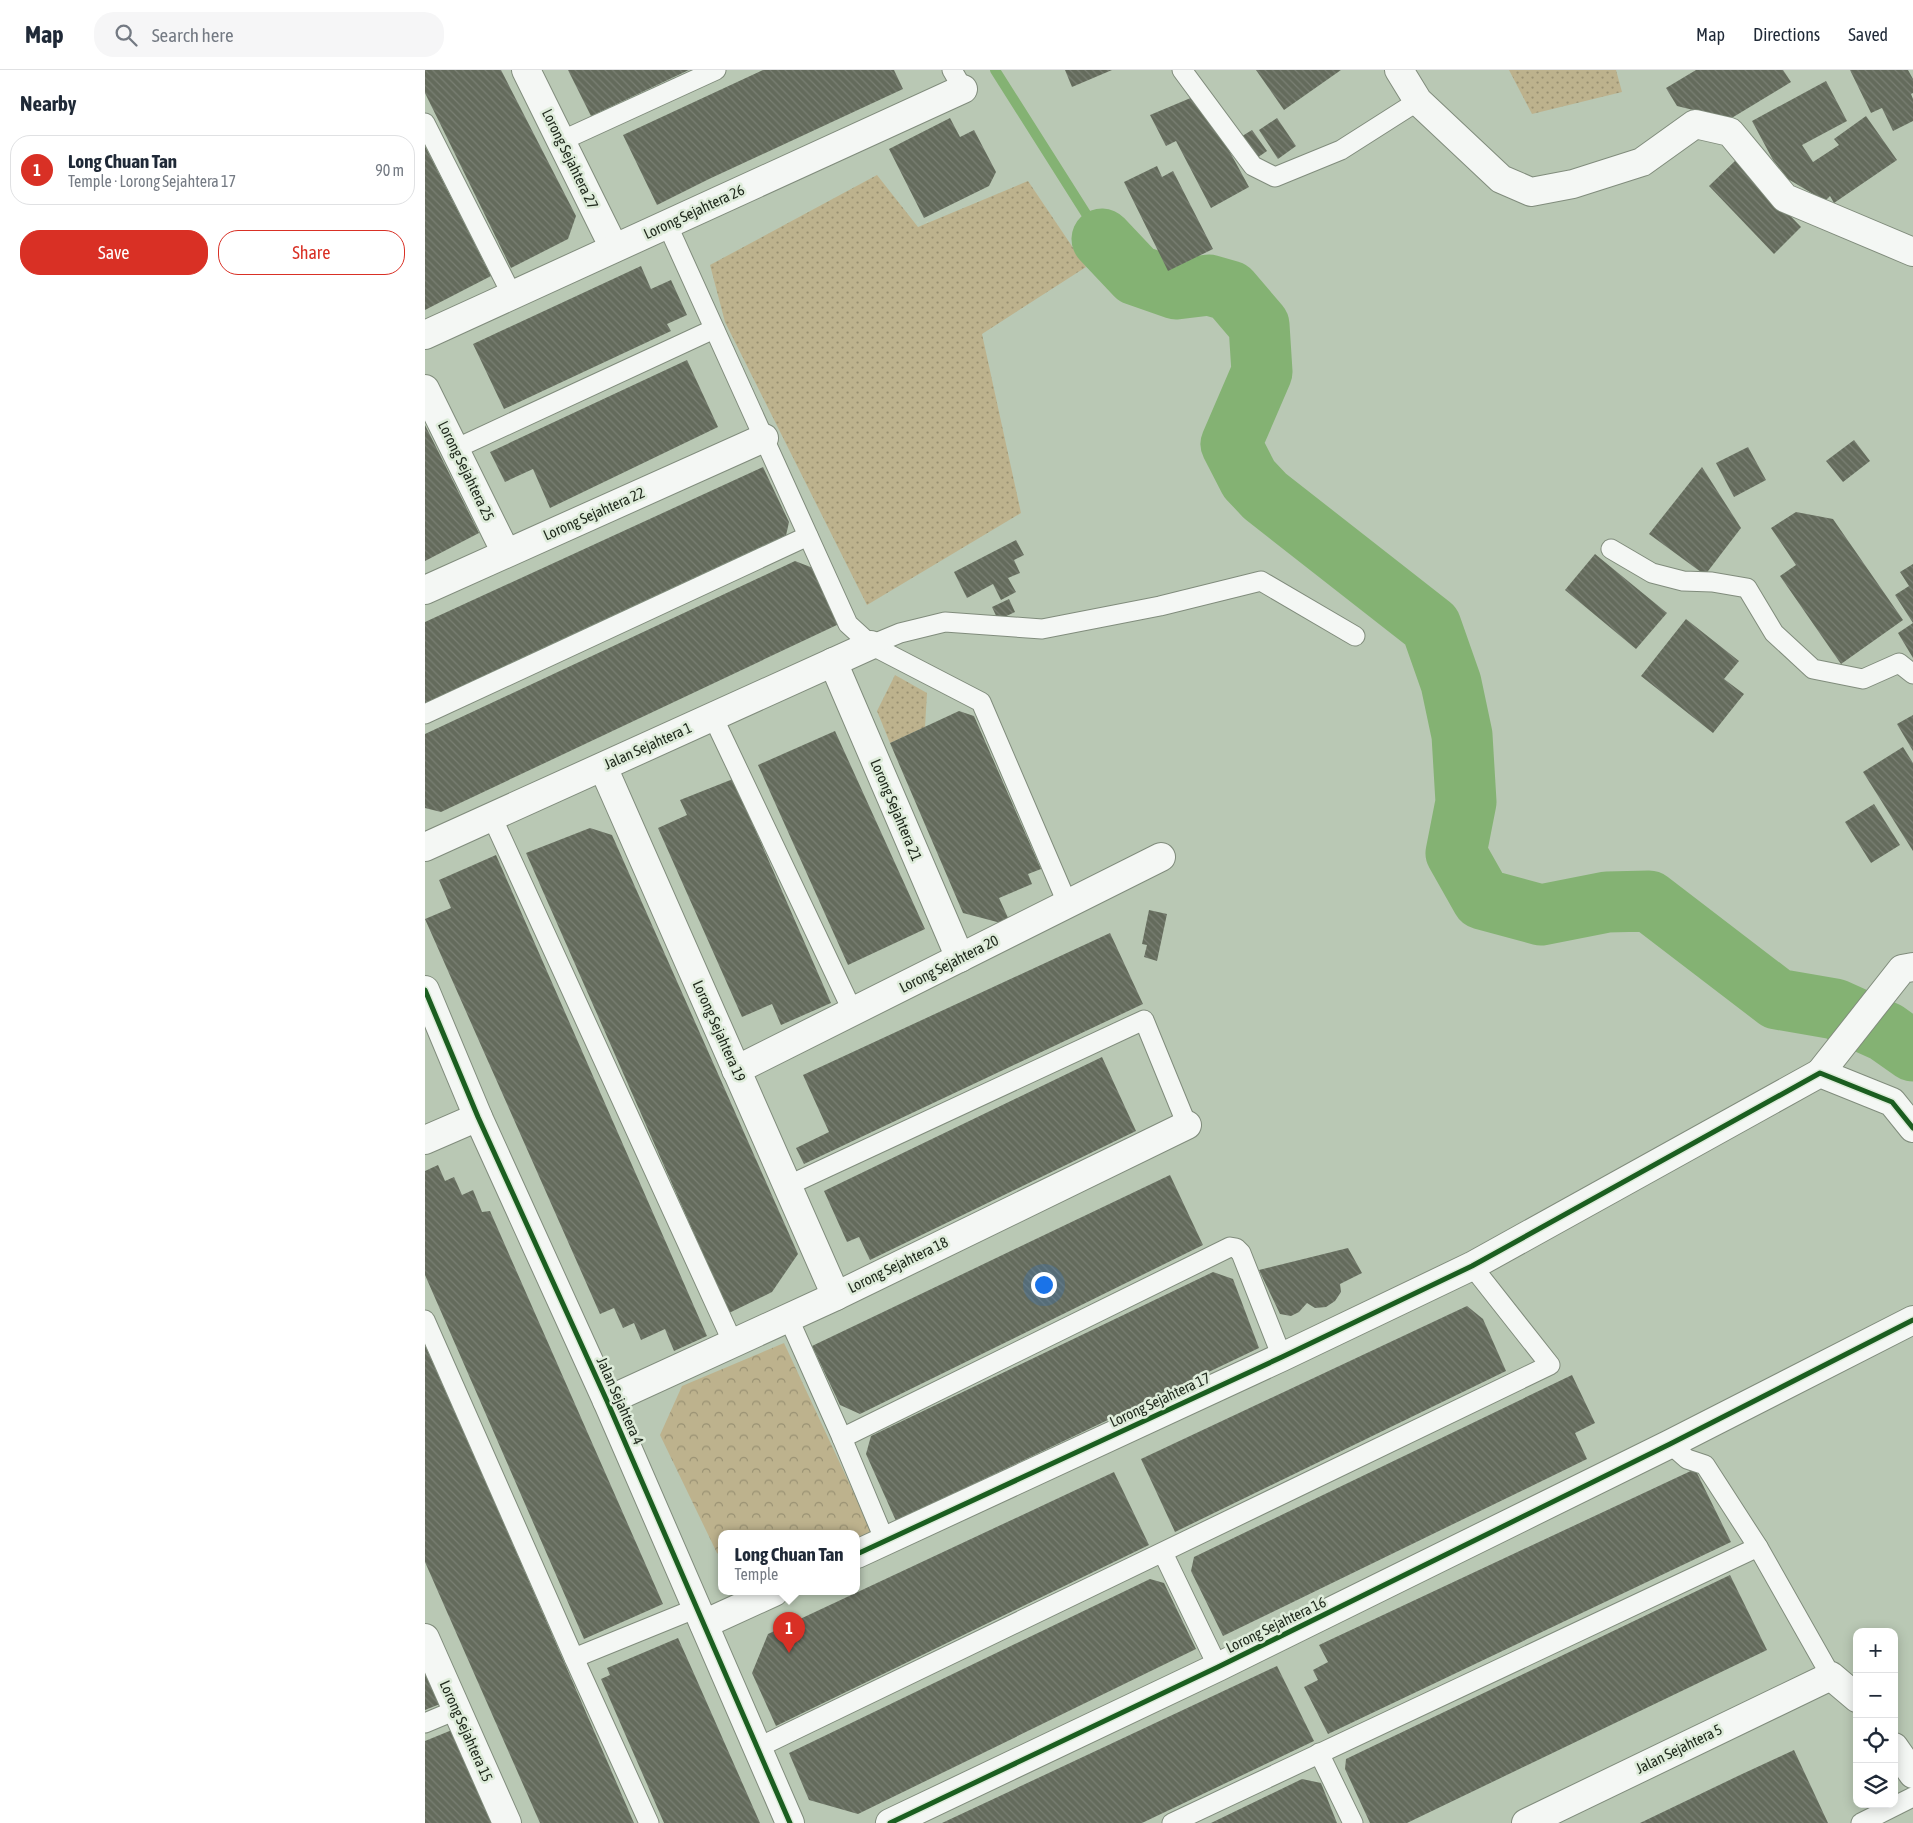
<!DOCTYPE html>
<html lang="en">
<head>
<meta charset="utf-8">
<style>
	:root { --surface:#fff; --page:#f6f6f7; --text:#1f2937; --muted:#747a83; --line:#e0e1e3; --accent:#d93025 }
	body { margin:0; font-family:"Asap Condensed",sans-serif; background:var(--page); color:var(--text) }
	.controls { position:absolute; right:15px; bottom:15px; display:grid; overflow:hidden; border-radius:10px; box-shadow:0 2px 12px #0003 }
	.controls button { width:45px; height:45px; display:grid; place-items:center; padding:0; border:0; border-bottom:1px solid var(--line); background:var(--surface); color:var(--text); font:25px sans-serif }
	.you { position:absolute; left:618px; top:1214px; width:18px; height:18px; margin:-12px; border:4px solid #fff; border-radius:50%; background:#1a73e8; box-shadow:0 0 0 8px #1a73e833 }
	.badge { display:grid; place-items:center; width:32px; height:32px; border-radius:50%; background:var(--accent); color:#fff; font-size:16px; font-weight:700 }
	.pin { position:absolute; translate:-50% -41px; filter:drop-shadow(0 1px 2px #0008) }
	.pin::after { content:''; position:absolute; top:26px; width:18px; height:15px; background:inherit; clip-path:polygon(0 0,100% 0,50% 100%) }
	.popup { position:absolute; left:293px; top:1460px; width:142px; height:65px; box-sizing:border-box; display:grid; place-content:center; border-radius:10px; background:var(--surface); filter:drop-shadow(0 1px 4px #0005); font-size:16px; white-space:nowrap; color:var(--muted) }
	.popup b { font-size:19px; color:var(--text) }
	.popup::after { content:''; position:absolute; left:50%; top:100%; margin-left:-10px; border:10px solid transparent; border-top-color:var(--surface) }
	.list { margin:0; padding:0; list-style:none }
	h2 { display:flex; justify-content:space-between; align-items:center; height:65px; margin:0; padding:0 20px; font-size:21px }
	h2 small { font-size:16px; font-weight:400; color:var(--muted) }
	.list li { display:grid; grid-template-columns:32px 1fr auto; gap:15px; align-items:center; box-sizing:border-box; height:70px; margin:0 10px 10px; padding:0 10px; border:1px solid var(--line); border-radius:20px }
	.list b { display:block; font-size:19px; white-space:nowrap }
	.list p { margin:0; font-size:16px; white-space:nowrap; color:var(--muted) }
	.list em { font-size:16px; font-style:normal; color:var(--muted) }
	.actions { display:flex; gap:10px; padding:15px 20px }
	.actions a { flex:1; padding:11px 0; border:1px solid var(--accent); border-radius:20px; text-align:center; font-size:18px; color:var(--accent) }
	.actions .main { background:var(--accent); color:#fff }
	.icon { flex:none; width:28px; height:28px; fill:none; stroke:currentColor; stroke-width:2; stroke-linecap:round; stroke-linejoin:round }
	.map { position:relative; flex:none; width:1488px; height:1753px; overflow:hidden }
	header { display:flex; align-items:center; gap:30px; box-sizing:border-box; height:70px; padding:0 25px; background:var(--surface); border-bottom:1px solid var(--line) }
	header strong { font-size:24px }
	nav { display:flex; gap:28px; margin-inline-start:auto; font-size:18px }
	.search { width:350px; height:45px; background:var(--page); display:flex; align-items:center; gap:12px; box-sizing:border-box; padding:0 18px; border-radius:20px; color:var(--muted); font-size:19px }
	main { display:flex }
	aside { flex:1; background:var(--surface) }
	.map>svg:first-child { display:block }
	.grass { fill:url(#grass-dots) }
	.park { fill:url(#park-crowns) }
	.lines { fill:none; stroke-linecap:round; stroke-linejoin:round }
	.stream { stroke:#84b273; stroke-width:10 }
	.river { stroke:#84b273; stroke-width:61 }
	.building { fill:url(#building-back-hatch) }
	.service-casing { stroke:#808c7c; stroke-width:21 }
	.minor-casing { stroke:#808c7c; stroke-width:30 }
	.service { stroke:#f4f7f4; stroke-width:19 }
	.minor { stroke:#f4f7f4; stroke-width:28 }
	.cycleway-casing { stroke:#deecda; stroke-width:8 }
	.cycleway { stroke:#1b5e20; stroke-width:5 }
	.labels { text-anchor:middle; stroke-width:5; stroke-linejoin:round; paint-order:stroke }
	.street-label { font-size:15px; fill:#202a1d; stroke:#deecda }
</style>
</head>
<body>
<header>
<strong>Map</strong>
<div class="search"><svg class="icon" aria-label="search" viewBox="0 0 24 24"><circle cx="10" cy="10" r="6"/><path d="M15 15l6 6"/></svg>Search here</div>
<nav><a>Map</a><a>Directions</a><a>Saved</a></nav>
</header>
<main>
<aside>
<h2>Nearby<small></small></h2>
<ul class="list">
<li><span class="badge">1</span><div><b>Long Chuan Tan</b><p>Temple · Lorong Sejahtera 17</p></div><em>90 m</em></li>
</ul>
<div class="actions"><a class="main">Save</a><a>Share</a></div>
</aside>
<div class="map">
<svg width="1488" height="1753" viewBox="0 0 1488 1753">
	<defs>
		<pattern id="grass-dots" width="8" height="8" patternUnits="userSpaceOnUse" patternTransform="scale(1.25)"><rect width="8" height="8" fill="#bdb28d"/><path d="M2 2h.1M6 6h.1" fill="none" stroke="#999173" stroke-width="1.8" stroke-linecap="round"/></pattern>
		<pattern id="park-crowns" width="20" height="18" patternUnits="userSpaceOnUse" patternTransform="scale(1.25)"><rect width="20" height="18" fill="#bdb28d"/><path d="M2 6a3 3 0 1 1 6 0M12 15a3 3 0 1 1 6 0" fill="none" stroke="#999173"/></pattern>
		<pattern id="building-back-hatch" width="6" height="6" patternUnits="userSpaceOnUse" patternTransform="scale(1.25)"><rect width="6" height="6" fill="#646b5c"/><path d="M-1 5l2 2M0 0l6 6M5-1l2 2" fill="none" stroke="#7a8074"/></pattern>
	</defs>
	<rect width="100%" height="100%" fill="#b9c8b4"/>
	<g class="grass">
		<path d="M1084 0H1191L1197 22 1107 44Z"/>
		<path d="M452 105 493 157 603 111 661 197 557 264 596 443 442 535 300 252 285 195Z"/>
		<path d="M470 605 502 623 500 657 465 673 452 641Z"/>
	</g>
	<path class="park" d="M359 1273 447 1462 432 1469V1464H296V1486L292 1483 235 1365 257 1316Z"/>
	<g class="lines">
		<path class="stream" d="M570 0 677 169"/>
		<path class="river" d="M677 169 711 205 751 219 784 215 805 221 834 255 837 302 806 374 824 409 840 426 1006 556 1026 613 1037 665 1041 732 1031 783 1057 829 1116 845 1182 832 1224 831 1352 929 1410 939 1461 962 1488 981"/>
	</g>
	<g class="building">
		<path d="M0 0H76L151 146 143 169 86 198 0 23Z"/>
		<path d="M143 0H264L166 46Z"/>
		<path d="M338 0H469L478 19 284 109 232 135 198 65Z"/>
		<path d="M640 0H687L647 17Z"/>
		<path d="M831 0H916L859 40Z"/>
		<path d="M1271 0H1358L1366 12 1305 49 1252 36 1241 18Z"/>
		<path d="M1425 0H1483L1488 9V23L1486 24 1488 29V51L1468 61 1457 38 1446 43Z"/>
		<path d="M1401 11 1422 51 1377 75 1388 92 1414 75 1409 69 1441 46 1472 90 1409 133 1405 126 1400 131 1363 109 1348 90 1327 51Z"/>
		<path d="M768 27 788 51 824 117 786 138 751 71 741 76 725 45Z"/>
		<path d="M525 48 535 67 549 60 571 102 564 116 499 148 464 79Z"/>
		<path d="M852 48 871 76 853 89 834 60Z"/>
		<path d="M827 60 842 81 829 90 814 68Z"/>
		<path d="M0 76 66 206 0 240Z"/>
		<path d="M1311 90 1376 157 1349 184 1284 116Z"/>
		<path d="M732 96 737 107 748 101 788 179 743 201 699 112Z"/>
		<path d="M216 196 226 219 246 210 262 245 242 254 246 261 79 339 48 274Z"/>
		<path d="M262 290 293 357 125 438 108 399 80 412 65 382Z"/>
		<path d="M0 355 54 463 0 491Z"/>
		<path d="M1429 370 1445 391 1418 412 1401 391Z"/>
		<path d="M1323 377 1341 410 1309 427 1291 393Z"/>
		<path d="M338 397 364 452 360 470 0 634V552Z"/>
		<path d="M1277 397 1316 458 1280 505 1224 464Z"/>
		<path d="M1371 442 1408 449 1478 550 1416 594 1355 506 1371 495 1346 458Z"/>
		<path d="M591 470 599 485 589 490 595 503 583 508 591 522 576 530 568 514 542 528 529 502Z"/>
		<path d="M1170 484 1242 543 1211 579 1140 520Z"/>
		<path d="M370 491 388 498 414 554 16 742 0 738V664Z"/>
		<path d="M1488 494V553L1470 525 1484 516 1475 502Z"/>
		<path d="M584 529 590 542 573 550 567 537Z"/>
		<path d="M1261 549 1314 591 1299 609 1319 624 1288 663 1216 606Z"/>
		<path d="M1488 553V588L1473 563Z"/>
		<path d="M534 641 549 646 616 799 603 804 607 814 574 828 584 850 576 853 538 843 465 673Z"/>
		<path d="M1488 645V681L1472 654Z"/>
		<path d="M410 661 500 859 423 895 333 695Z"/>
		<path d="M1478 677 1488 693V781L1438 702Z"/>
		<path d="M308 709 406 933 356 955 347 934 317 947 233 758 262 745 255 730Z"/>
		<path d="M1449 734 1475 775 1446 793 1420 752Z"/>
		<path d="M165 758 187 765 373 1184 347 1222 304 1243 101 783Z"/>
		<path d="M71 785 282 1266 249 1281 240 1259 216 1270 209 1253 198 1258 189 1238 175 1244 0 849 26 838 14 810Z"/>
		<path d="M724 840 742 844 732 891 719 887 722 875 717 874Z"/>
		<path d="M685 863 718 934 379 1094 371 1078 404 1062 378 1005Z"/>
		<path d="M677 987 711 1061 445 1190 434 1167 422 1172 399 1121Z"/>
		<path d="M13 1095 20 1111 29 1107 37 1125 48 1120 57 1142 65 1141 238 1534 159 1569 0 1205V1101Z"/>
		<path d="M745 1105 778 1175 435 1344 415 1335 387 1276Z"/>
		<path d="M923 1178 937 1203 915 1214 916 1222 910 1231 901 1237 890 1238 882 1233 874 1242 866 1246 855 1244 834 1200Z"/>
		<path d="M788 1202 808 1209 834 1278 471 1451 441 1384 446 1366Z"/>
		<path d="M1042 1236 1058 1249 1081 1301 750 1462 716 1389Z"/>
		<path d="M0 1275 73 1440 209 1753H115L0 1492Z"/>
		<path d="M1147 1305 1170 1353 1150 1363 1162 1389 798 1566 766 1501 769 1487Z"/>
		<path d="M1270 1399 1306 1472 903 1664 879 1617 893 1610 888 1600 903 1592 894 1575Z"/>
		<path d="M689 1402 724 1475 351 1656 327 1603 343 1564Z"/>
		<path d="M1305 1505 1342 1580 982 1753H945L920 1699 921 1689Z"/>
		<path d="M725 1509 739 1513 771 1579 433 1744 384 1730 364 1683Z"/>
		<path d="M253 1568 270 1606 335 1753H239L176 1609 185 1605 182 1598Z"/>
		<path d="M852 1596 889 1671 717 1753H517Z"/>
		<path d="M0 1600 15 1634 0 1640Z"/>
		<path d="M27 1660 67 1753H0V1671Z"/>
		<path d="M1369 1680 1403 1753H1215L1315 1705Z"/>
		<path d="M877 1709 896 1713 912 1753H786Z"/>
	</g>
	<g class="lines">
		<defs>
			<g id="service">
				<path d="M527 0 538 19"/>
				<path d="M757 0 828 96 850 107 916 80 993 31"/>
				<path d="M0 53 87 225"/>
				<path d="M136 71 291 0"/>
				<path d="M242 154 423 554 446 575 556 632 643 835"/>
				<path d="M30 379 289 259"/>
				<path d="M1186 479 1227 503 1258 511 1287 512 1322 518 1349 563 1388 599 1438 609 1474 593 1488 604"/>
				<path d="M446 575 475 563 520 552 617 559 735 536 836 511 930 566"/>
				<path d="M0 644 383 466"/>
				<path d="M288 647 428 942"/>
				<path d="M67 747 308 1273"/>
				<path d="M362 1116 719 950 762 1055"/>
				<path d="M363 1247 417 1368 460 1471"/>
				<path d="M0 1250 149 1588 224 1753"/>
				<path d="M417 1368 805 1177 811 1178 816 1183 857 1287"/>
				<path d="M1245 1374 1262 1389 1280 1395 1333 1477 1406 1606"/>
				<path d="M738 1483 793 1597"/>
				<path d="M149 1588 272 1538"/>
				<path d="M0 1653 31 1640"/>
				<path d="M332 1678 1125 1295 1047 1196"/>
				<path d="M894 1683 928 1753"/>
				<path d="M747 1753 1333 1477"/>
				<path d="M1436 1753 1488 1727"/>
			</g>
			<g id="minor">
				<path d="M101 0 189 178"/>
				<path d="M974 0 993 31 1076 109 1106 122 1148 114 1217 92 1270 54 1305 62 1360 128 1488 182"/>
				<path d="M0 265 538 19"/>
				<path d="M0 319 81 483"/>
				<path d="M0 520 339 368"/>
				<path d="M408 592 535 888"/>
				<path d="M178 697 411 1226"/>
				<path d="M0 777 446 575"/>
				<path d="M0 920 53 1047 182 1331 365 1753"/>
				<path d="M311 1000 736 787"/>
				<path d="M1395 1003 1477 899 1488 897"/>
				<path d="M0 1070 53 1047"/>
				<path d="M182 1331 411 1226 762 1055"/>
				<path d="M432 1484 857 1287 1047 1196 1395 1003 1467 1032 1488 1058"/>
				<path d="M279 1554 349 1522"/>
				<path d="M0 1568 82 1753"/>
				<path d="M1469 1677 1488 1704"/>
				<path d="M465 1753 793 1597 1245 1374 1488 1250"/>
				<path d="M1101 1753 1406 1606 1432 1628"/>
			</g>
		</defs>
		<use href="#service" class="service-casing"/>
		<use href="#minor" class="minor-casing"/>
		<use href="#service" class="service"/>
		<use href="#minor" class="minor"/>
		<defs>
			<g id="cycleway">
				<path d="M0 920 53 1047 182 1331 365 1753"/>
				<path d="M432 1484 857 1287 1047 1196 1395 1003 1467 1032 1488 1058"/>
				<path d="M465 1753 793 1597 1245 1374 1488 1250"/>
			</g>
		</defs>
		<use href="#cycleway" class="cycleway-casing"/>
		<use href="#cycleway" class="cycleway"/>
	</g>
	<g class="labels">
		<g class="street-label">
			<text transform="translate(145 89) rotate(64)" y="5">Lorong Sejahtera 27</text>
			<text transform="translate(269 142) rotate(-25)" y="5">Lorong Sejahtera 26</text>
			<text transform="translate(41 401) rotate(64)" y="5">Lorong Sejahtera 25</text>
			<text transform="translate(169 444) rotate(-24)" y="5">Lorong Sejahtera 22</text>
			<text transform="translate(223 676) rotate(-24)" y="5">Jalan Sejahtera 1</text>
			<text transform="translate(471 740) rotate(67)" y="5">Lorong Sejahtera 21</text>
			<text transform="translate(524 894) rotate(-27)" y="5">Lorong Sejahtera 20</text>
			<text transform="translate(294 961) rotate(66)" y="5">Lorong Sejahtera 19</text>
			<text transform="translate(473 1195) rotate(-26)" y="5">Lorong Sejahtera 18</text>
			<text transform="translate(735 1330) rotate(-25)" y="5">Lorong Sejahtera 17</text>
			<text transform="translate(195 1331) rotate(66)" y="5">Jalan Sejahtera 4</text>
			<text transform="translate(851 1555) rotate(-26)" y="5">Lorong Sejahtera 16</text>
			<text transform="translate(41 1661) rotate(66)" y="5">Lorong Sejahtera 15</text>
			<text transform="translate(1254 1679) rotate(-26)" y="5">Jalan Sejahtera 5</text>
		</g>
	</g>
</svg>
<div class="controls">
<button>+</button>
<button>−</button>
<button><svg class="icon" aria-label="locate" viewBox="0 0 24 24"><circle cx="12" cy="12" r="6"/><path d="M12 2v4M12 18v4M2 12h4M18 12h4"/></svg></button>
<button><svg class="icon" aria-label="layers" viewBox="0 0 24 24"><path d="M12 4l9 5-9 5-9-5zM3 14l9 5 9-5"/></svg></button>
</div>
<div class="you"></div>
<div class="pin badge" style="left:364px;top:1583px">1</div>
<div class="popup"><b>Long Chuan Tan</b>Temple</div>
</div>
</main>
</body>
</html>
